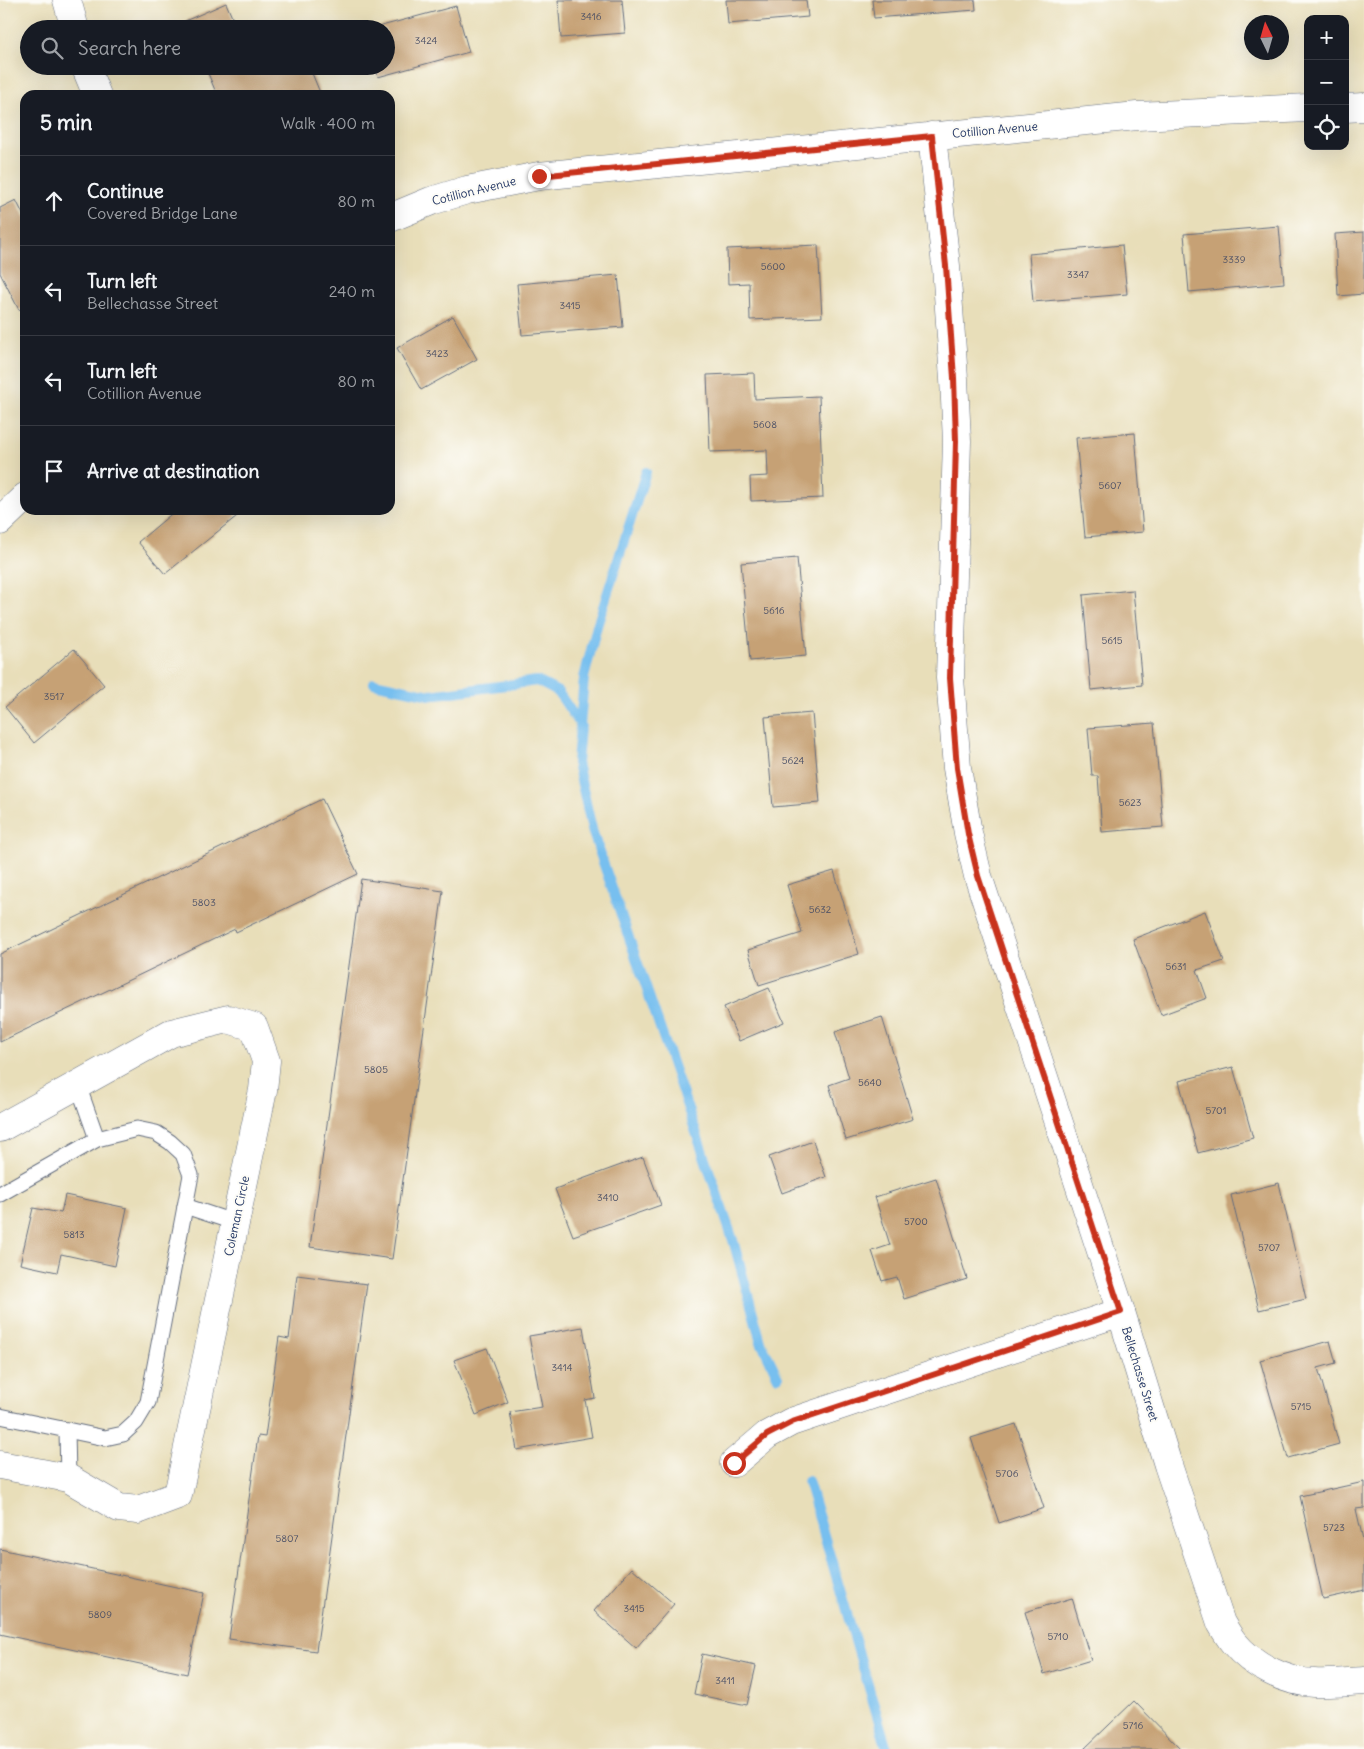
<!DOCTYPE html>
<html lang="en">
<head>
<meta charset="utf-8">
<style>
	:root { --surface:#171b24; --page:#242831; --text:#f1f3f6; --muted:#9ea1a6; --line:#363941 }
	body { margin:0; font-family:Delius,sans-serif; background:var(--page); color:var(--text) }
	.controls { position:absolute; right:15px; top:15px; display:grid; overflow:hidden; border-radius:10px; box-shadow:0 5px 20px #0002 }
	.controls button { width:45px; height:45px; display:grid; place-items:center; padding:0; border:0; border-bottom:1px solid var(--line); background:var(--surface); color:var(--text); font:25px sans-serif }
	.compass { position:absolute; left:1244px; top:15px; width:45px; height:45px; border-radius:50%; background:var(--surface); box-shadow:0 5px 20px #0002; rotate:355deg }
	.stop { position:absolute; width:15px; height:15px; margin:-11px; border:4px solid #c8321e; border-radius:50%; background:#fff }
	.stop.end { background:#c8321e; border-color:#fff; box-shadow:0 1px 5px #0008 }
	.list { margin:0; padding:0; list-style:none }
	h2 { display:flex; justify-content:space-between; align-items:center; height:65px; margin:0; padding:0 20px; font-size:21px }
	h2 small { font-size:16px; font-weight:400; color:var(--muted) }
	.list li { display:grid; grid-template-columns:32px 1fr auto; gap:15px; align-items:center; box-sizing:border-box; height:90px; padding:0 20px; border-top:1px solid var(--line) }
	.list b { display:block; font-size:19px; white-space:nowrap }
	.list p { margin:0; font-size:16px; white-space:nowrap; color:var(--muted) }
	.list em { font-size:16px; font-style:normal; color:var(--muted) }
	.icon { flex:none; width:28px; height:28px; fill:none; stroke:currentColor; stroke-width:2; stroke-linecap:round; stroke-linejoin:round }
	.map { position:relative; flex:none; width:1364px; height:1749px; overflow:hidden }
	.search { position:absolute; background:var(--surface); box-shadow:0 5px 20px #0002; left:20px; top:20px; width:375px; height:55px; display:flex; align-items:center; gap:12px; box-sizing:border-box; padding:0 18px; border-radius:28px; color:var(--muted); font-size:19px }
	.panel { position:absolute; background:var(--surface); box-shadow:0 5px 20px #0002; left:20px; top:90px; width:375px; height:425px; border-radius:15px }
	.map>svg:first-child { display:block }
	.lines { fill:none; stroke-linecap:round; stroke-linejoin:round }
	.stream { stroke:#77bfef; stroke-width:10 }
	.building { fill:#c6a174 }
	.service-casing { stroke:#636c7e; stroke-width:17 }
	.minor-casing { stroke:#636c7e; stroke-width:29 }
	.service { stroke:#fff; stroke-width:15 }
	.minor { stroke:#fff; stroke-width:28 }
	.route { stroke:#c8321e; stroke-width:6 }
	.labels { text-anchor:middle; stroke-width:4; stroke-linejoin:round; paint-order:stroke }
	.number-label { font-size:10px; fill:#464c64 }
	.street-label { font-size:12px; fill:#1b2f5e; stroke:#fdfcf7 }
</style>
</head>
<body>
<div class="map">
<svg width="1364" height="1749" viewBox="0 0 1364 1749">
	<rect width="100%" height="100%" fill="#fdfcf7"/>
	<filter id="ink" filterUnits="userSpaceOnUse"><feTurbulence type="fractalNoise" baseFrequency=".02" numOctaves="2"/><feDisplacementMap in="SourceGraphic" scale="10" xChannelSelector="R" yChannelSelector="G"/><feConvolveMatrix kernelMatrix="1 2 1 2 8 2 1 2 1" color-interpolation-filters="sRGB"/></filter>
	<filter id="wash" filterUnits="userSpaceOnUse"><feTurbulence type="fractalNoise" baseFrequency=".0096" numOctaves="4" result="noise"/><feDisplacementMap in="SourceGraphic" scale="20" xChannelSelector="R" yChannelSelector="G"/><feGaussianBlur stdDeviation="1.12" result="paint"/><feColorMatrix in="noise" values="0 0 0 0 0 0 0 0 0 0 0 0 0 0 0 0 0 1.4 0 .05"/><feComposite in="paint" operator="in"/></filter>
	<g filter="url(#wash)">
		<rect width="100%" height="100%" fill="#e8deb9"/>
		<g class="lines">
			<g class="stream">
				<path d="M646 472 597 626 584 678 577 763 593 833 733 1240 761 1342 778 1377"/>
				<path d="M374 683 430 695 537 681 558 692 581 726"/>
				<path d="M808 1481 887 1749"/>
			</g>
		</g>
		<g id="blocks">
			<g class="building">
				<path d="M558 0H622L625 33 561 38Z"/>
				<path d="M726 0H806L808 17 728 24Z"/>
				<path d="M872 0H975L976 10 874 18Z"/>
				<path d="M226 3 237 29H188L185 21Z"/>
				<path d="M456 6 469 52 378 77 375 66H386V29L374 28Z"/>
				<path d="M205 66H309L321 95H217Z"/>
				<path d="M16 200 25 218V307L19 310 0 273V208Z"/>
				<path d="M1279 226 1284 283 1189 292 1184 234Z"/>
				<path d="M1364 232V294L1338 296 1335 234Z"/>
				<path d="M818 245 822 317 750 320 749 283 728 284 727 249Z"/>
				<path d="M1122 245 1127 294 1033 302 1029 254Z"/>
				<path d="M618 275 623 327 522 335 517 284Z"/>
				<path d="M453 316 477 359 421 390 397 348Z"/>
				<path d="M754 373 755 399 819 396 823 498 751 501 750 477 768 476 767 450 710 452 707 375Z"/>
				<path d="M1135 433 1143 532 1085 537 1076 438Z"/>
				<path d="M176 510H232L237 516 165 574 138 542Z"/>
				<path d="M797 558 806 656 750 661 741 563Z"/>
				<path d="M1133 590 1142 685 1091 690 1083 595Z"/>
				<path d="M74 649 104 685 34 743 5 707Z"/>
				<path d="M812 713 820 803 773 807 765 717Z"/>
				<path d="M1154 723 1163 827 1102 832 1098 776H1092L1088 728Z"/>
				<path d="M322 799 358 874 236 932 235 929 0 1042V954Z"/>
				<path d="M834 871 859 954 759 985 748 950 802 933 787 885Z"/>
				<path d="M361 879 443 891 392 1259 310 1247Z"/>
				<path d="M1205 911 1224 961 1197 970 1207 998 1161 1015 1133 939Z"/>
				<path d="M769 988 784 1022 739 1041 724 1007Z"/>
				<path d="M882 1017 913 1119 846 1140 829 1085 849 1078 835 1032Z"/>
				<path d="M1233 1067 1253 1138 1198 1153 1179 1081Z"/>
				<path d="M813 1141 826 1177 782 1193 769 1157Z"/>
				<path d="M643 1157 661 1205 573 1236 555 1189Z"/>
				<path d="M936 1178 967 1279 904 1299 897 1277 882 1281 872 1251 890 1245 875 1197Z"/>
				<path d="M1279 1183 1306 1299 1259 1310 1231 1195Z"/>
				<path d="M65 1195 127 1208 115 1266 61 1254 57 1272 20 1264 33 1208 61 1213Z"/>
				<path d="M297 1275 367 1284 316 1651 229 1639 258 1436 265 1437 279 1337 289 1339Z"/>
				<path d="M583 1327 595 1398 585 1400 592 1437 517 1450 510 1412 542 1407 529 1336Z"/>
				<path d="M1330 1341 1336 1363 1318 1368 1339 1444 1288 1458 1260 1360Z"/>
				<path d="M487 1348 508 1402 476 1415 454 1360Z"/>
				<path d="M1016 1424 1044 1508 999 1523 971 1438Z"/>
				<path d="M1364 1482V1508L1356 1509 1364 1544V1590L1323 1599 1300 1496Z"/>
				<path d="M0 1549 204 1593 187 1674 0 1634Z"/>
				<path d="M632 1568 674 1604 636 1648 594 1611Z"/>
				<path d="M1072 1598 1091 1660 1044 1674 1025 1612Z"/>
				<path d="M702 1654 756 1666 747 1705 694 1694Z"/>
				<path d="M1134 1701 1181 1749H1084Z"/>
			</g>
		</g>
	</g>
	<g filter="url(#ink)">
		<use href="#blocks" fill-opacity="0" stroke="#636c7e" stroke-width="1"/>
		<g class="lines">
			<defs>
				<g id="service">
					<path d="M78 1085 97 1139"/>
					<path d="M0 1194 97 1139 137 1129 156 1133 170 1142 183 1154 191 1175 148 1402 136 1422 123 1434 105 1438 0 1416"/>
					<path d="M185 1206 236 1223"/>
					<path d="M67 1430 68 1478"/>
				</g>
				<g id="minor">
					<path d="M67 0 75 29"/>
					<path d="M85 66 97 95"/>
					<path d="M1345 108 1364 107"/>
					<path d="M932 136 946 266 954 379 957 441 950 678 957 768 968 833 978 876 1121 1312 1168 1465 1221 1623C1225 1630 1229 1637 1234 1643 1252 1665 1285 1682 1314 1683 1330 1684 1348 1682 1364 1681"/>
					<path d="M390 218 431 201 467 190 539 176 1137 116 1308 108"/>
					<path d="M0 521 25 497"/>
					<path d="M0 1128 171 1033 228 1019 254 1027 266 1061 263 1090 178 1495 138 1510 119 1508 68 1478 0 1465"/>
					<path d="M734 1463 767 1435 791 1422 1121 1312"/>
				</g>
			</defs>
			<use href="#service" class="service-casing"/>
			<use href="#minor" class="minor-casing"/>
			<use href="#service" class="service"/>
			<use href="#minor" class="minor"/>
		</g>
	</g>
	<g class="lines" filter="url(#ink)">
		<path class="route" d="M539 176 932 136 946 266 954 378 956 441 950 678 957 768 968 834 978 876 1121 1312 792 1422 767 1435 734 1463"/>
	</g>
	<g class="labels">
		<g class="number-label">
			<text x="591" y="20">3416</text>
			<text x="426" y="44">3424</text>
			<text x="1234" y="263">3339</text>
			<text x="773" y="270">5600</text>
			<text x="1078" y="278">3347</text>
			<text x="570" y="309">3415</text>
			<text x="437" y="357">3423</text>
			<text x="765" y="428">5608</text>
			<text x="1110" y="489">5607</text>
			<text x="774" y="614">5616</text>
			<text x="1112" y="644">5615</text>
			<text x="54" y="700">3517</text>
			<text x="793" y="764">5624</text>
			<text x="1130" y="806">5623</text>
			<text x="204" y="906">5803</text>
			<text x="820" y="913">5632</text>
			<text x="1176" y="970">5631</text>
			<text x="376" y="1073">5805</text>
			<text x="870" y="1086">5640</text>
			<text x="1216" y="1114">5701</text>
			<text x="608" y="1201">3410</text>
			<text x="916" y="1225">5700</text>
			<text x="74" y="1238">5813</text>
			<text x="1269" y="1251">5707</text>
			<text x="562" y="1371">3414</text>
			<text x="1301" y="1410">5715</text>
			<text x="1007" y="1477">5706</text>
			<text x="1334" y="1531">5723</text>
			<text x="287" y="1542">5807</text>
			<text x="634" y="1612">3415</text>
			<text x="100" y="1618">5809</text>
			<text x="1058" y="1640">5710</text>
			<text x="725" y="1684">3411</text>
			<text x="1133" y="1729">5716</text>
		</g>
		<g class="street-label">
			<text transform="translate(995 130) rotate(-5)" y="4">Cotillion Avenue</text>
			<text transform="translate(474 191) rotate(-14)" y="4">Cotillion Avenue</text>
			<text transform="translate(237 1216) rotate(-78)" y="4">Coleman Circle</text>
			<text transform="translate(1140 1374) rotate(73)" y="4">Bellechasse Street</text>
		</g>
	</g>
</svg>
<div class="controls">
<button>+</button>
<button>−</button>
<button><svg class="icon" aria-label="locate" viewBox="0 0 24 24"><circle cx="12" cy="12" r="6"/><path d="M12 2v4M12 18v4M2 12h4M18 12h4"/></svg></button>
</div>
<svg class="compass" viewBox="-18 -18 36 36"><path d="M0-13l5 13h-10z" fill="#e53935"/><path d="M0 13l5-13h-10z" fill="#9ea1a6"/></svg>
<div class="stop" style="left:734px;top:1463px"></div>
<div class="stop end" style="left:539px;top:176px"></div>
<div class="search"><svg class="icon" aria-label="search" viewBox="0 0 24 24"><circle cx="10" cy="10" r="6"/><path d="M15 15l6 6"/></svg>Search here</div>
<section class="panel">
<h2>5 min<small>Walk · 400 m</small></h2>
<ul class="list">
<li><svg class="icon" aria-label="ahead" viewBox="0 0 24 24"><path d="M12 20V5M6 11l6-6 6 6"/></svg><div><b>Continue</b><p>Covered Bridge Lane</p></div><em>80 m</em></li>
<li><svg class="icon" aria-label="left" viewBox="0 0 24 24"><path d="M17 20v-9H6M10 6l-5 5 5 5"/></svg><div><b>Turn left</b><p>Bellechasse Street</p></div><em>240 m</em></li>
<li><svg class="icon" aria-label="left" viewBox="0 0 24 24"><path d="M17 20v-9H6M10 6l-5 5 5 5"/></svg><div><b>Turn left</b><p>Cotillion Avenue</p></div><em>80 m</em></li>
<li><svg class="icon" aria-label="arrive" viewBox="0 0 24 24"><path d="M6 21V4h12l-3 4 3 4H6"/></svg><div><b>Arrive at destination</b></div></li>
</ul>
</section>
</div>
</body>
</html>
